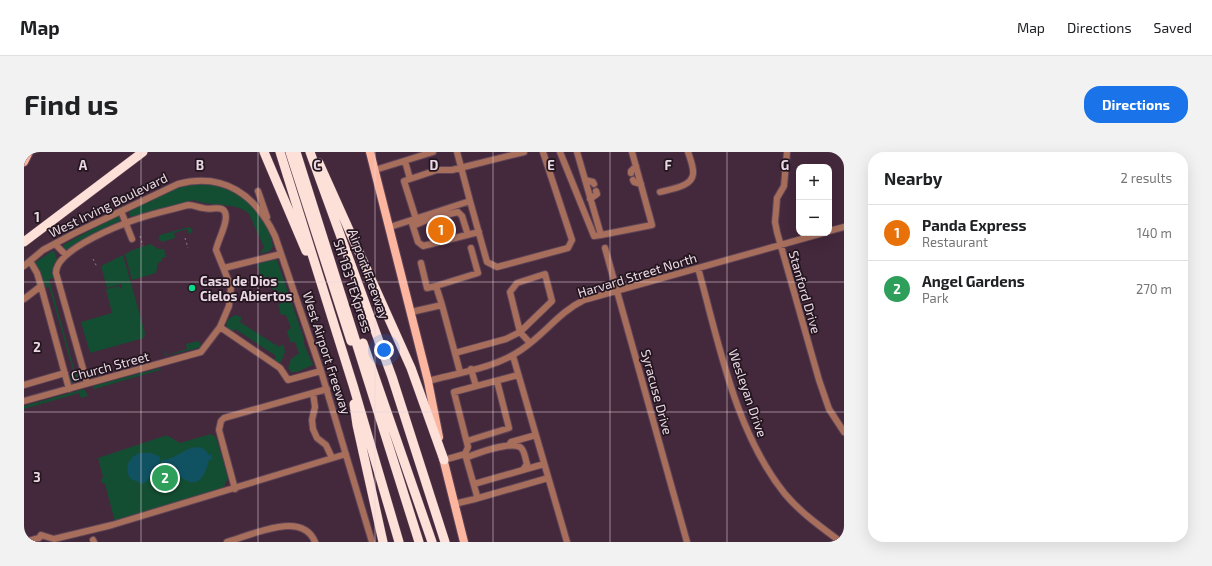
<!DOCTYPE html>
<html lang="en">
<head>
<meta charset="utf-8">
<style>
	body { margin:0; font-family:"Exo 2",sans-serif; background:#f2f2f2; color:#202124 }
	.controls { position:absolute; right:12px; top:12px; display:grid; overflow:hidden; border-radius:8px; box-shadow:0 4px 16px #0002 }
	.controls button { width:36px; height:36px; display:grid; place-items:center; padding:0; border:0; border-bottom:1px solid #e0e0e0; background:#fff; color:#202124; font:20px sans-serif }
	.you { position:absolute; left:360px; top:198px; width:14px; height:14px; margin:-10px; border:3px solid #fff; border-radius:50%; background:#1a73e8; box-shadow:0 0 0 6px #1a73e833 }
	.badge { display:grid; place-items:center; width:26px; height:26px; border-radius:50%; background:#1a73e8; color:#fff; font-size:13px; font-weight:700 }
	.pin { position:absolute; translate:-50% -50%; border:2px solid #fff; box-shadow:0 1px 4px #0006 }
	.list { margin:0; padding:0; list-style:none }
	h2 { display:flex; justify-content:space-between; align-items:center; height:52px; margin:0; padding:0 16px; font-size:17px }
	h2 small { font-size:13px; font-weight:400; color:#757577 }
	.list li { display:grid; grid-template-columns:26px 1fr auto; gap:12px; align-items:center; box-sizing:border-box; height:56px; padding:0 16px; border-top:1px solid #e0e0e0 }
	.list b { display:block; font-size:15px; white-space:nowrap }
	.list p { margin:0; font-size:13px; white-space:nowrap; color:#757577 }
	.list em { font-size:13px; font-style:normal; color:#757577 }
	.map { position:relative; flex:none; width:820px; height:390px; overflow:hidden; border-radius:16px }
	header { display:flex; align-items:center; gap:24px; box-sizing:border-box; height:56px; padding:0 20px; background:#fff; border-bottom:1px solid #e0e0e0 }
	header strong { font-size:19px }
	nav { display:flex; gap:22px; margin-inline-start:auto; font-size:14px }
	.intro { display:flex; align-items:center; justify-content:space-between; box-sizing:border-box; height:96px; padding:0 24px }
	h1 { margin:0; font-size:28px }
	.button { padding:10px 18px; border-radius:16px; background:#1a73e8; color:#fff; font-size:14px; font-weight:700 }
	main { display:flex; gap:24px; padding:0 24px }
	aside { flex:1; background:#fff; border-radius:16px; box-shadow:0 4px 16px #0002 }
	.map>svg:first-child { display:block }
	.green { fill:#144e32 }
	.water { fill:#105262 }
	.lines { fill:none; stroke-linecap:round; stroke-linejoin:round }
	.minor-casing { stroke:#5f4457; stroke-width:8 }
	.major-casing { stroke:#5f4457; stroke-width:10 }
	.highway-casing { stroke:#5f4457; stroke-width:10 }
	.path { stroke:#947d8d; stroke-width:1; stroke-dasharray:2 3; stroke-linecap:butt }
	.minor { stroke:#a76e5c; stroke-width:6 }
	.major { stroke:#fcb6a0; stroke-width:8 }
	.highway { stroke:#fde0d7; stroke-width:9 }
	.grid { fill:none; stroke:#ead8e4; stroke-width:1; stroke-opacity:0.55 }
	.poi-dot { fill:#0dd98a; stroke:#23161f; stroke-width:1.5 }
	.labels { text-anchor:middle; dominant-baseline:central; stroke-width:3.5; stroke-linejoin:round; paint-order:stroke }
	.street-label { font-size:13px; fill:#ead8e4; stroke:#23161f }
	.poi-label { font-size:13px; font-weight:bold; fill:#ead8e4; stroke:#23161f; text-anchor:start }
	.grid-label { font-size:13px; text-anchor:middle; font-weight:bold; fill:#ead8e4; stroke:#23161f; stroke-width:3.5; stroke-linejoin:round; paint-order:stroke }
</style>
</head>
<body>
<header>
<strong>Map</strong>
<nav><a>Map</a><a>Directions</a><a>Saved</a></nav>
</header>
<div class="intro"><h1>Find us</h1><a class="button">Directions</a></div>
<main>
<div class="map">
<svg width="820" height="390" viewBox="0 0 820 390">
	<rect width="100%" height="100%" fill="#44283c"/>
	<path class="green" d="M178,31C214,34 241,59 249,94L246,99L236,102L240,95L225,62C215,50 185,55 170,48L107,65L105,62L106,57C130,45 151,33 178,31Z
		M93,64L97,66L96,69L48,94L44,98L40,97L39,93Z
		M165,75L169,78L167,81L165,82L163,77L150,81L151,86L138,90L134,86L136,83Z
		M127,92L134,97H140L142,105L138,106V109L134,111L132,121L108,128L101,102L111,97Z
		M28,99H30L33,107L29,114L30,126L25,127L51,220L56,219L53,228L47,231L45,224L50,222L25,135L21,136L12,113V110Z
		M99,103L121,181L120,186L66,201L57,170L88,161L82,137L95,134L96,137L98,136L97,132L83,136L77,114Z
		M249,107L253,108L280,187V192L289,213L273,220H267L264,216L267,207L275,201L271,190H266L263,179L267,176L262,163H257L254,153L259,150L254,138L250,139L248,136L253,130L244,124L240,128L235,125L236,122L233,112Z
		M211,163L218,165L216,170L255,195L259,192L261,200L257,210L253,211L249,209L252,204L211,177L208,181C203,177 201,174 203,168Z
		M174,189L177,192L175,196L141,204L140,198L143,203L163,197L162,192Z
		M136,216L138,223L136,218L70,237V242L69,234Z
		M60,237L64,244L57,246L55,241L0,257V254Z
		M187,282L192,285L204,326L198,339L91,370L81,332L78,331L77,328L79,325L74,306L140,284H144L156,291Z"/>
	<path class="water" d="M172,295C178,295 183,298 185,304L187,301L188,309L185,307C177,345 160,329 141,312H137V307L140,308C152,306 160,297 172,295Z
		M116,301H127L136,305L135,313C127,318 126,329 119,332L107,327C99,317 105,304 116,301Z"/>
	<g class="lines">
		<defs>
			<path id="minor" d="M433,0L446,49
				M536,0L570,84L577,83
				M553,0L577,83L628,73L608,0
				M763,0L760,34L753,46L752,59L751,70L753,80L795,228L805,257L820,280
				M381,9L386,27L380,29L392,67
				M351,18L409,0
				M607,21V19L612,14
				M386,27L413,18H428L500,0
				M561,28L569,30L570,32
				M609,28L610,30L617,32
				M234,39L243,65
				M636,40C646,37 668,35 669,22C670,16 666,6 664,0
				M566,47L573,42L572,39
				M97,59L108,87
				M387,68L394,90L399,94L455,80
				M389,74L405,67L434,60L438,64L444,83
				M366,75L446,49L463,110L473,115L544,96L548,88L519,0
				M805,79L820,75
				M31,92L42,103
				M581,96L663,390
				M397,111L403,136L412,134L418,153
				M0,114L19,98L51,81L154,32C200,20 232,43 251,84L297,219L348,390
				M200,116L257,102
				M674,116C695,191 711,280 761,342C777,361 797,375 817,390
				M521,122L528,149L496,180L486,140L493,131Z
				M17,134L45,237
				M412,134L454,121L447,96
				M0,147L17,134L13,121L6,109
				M387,160L418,153L436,220
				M196,175L256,216L264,228L297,219
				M431,201L482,187L496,180L506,191
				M489,204L543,390
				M447,217L452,234
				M404,229C434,221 471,216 497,198C520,183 535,160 560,148L799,81
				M0,233L41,221
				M289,241L291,255L288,268L289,277L293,286L302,293L308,306
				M0,249L177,200L196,175L205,154L207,135L192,98C193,89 209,63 198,57C192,55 185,58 179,56C173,55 170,53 164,53C143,59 121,63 102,71C84,78 31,100 32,121L63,231
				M443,289L485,276L473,229
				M485,293L487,290L512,283
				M441,302L444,295L430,240L494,223
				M443,305C455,301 485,289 496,295C501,298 501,307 503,312L499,318L450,332
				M420,308L441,302L453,344L451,347L430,352
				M499,318L520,312
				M211,337L195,278L197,269L200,266L303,237
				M451,347L524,326
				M69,388L70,390
				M0,390L15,386L17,383L30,387L88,373L322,302
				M203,390C228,383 278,358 291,390"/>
			<path id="major" d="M346,0L404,229L415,285
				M0,10L5,0
				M418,302L440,390"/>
			<path id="highway" d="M240,0L282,99
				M256,0L329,233L375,390
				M266,0L327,189
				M272,0L395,390
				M286,0L368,225L421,390
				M295,11L387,216L420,308
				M0,90L119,0
				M339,191L408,390
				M330,252L333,273L359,390"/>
		</defs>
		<use href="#minor" class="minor-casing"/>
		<use href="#major" class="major-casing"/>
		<use href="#highway" class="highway-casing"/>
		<path class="path" d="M116,84L119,94
			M161,86L164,96
			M69,107L73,115"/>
		<use href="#minor" class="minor"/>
		<use href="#major" class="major"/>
		<use href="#highway" class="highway"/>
	</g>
	<path class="grid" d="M117,0V390M234,0V390M351,0V390M469,0V390M586,0V390M703,0V390M0,130H820M0,260H820"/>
	<circle class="poi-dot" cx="168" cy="136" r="4"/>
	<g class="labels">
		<g class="street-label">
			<text transform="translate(84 53) rotate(-26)">West Irving Boulevard</text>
			<text transform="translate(345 122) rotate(70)">Airport Freeway</text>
			<text transform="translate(613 123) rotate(-17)">Harvard Street North</text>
			<text transform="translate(329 134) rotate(72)">SH 183 TEXpress</text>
			<text transform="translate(781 140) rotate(74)">Stanford Drive</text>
			<text transform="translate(303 201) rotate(72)">West Airport Freeway</text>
			<text transform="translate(86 214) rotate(-15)">Church Street</text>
			<text transform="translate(633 240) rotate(75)">Syracuse Drive</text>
			<text transform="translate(724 241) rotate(71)">Wesleyan Drive</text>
		</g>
		<g class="poi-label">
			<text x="176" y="129">Casa de Dios<tspan x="176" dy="15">Cielos Abiertos</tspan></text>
		</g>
	</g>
	<g class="grid-label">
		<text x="59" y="18">A</text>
		<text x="176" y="18">B</text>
		<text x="293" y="18">C</text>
		<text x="410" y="18">D</text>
		<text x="527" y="18">E</text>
		<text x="644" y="18">F</text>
		<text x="761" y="18">G</text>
		<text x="13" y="70">1</text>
		<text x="13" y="200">2</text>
		<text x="13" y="330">3</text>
	</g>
</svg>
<div class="controls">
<button>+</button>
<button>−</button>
</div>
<div class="you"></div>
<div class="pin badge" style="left:417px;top:78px;background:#e8710a">1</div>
<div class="pin badge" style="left:141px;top:326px;background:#2e9e5b">2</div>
</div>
<aside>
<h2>Nearby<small>2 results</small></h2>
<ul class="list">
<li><span class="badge" style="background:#e8710a">1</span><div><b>Panda Express</b><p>Restaurant</p></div><em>140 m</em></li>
<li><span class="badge" style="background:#2e9e5b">2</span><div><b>Angel Gardens</b><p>Park</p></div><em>270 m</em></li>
</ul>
</aside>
</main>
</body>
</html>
